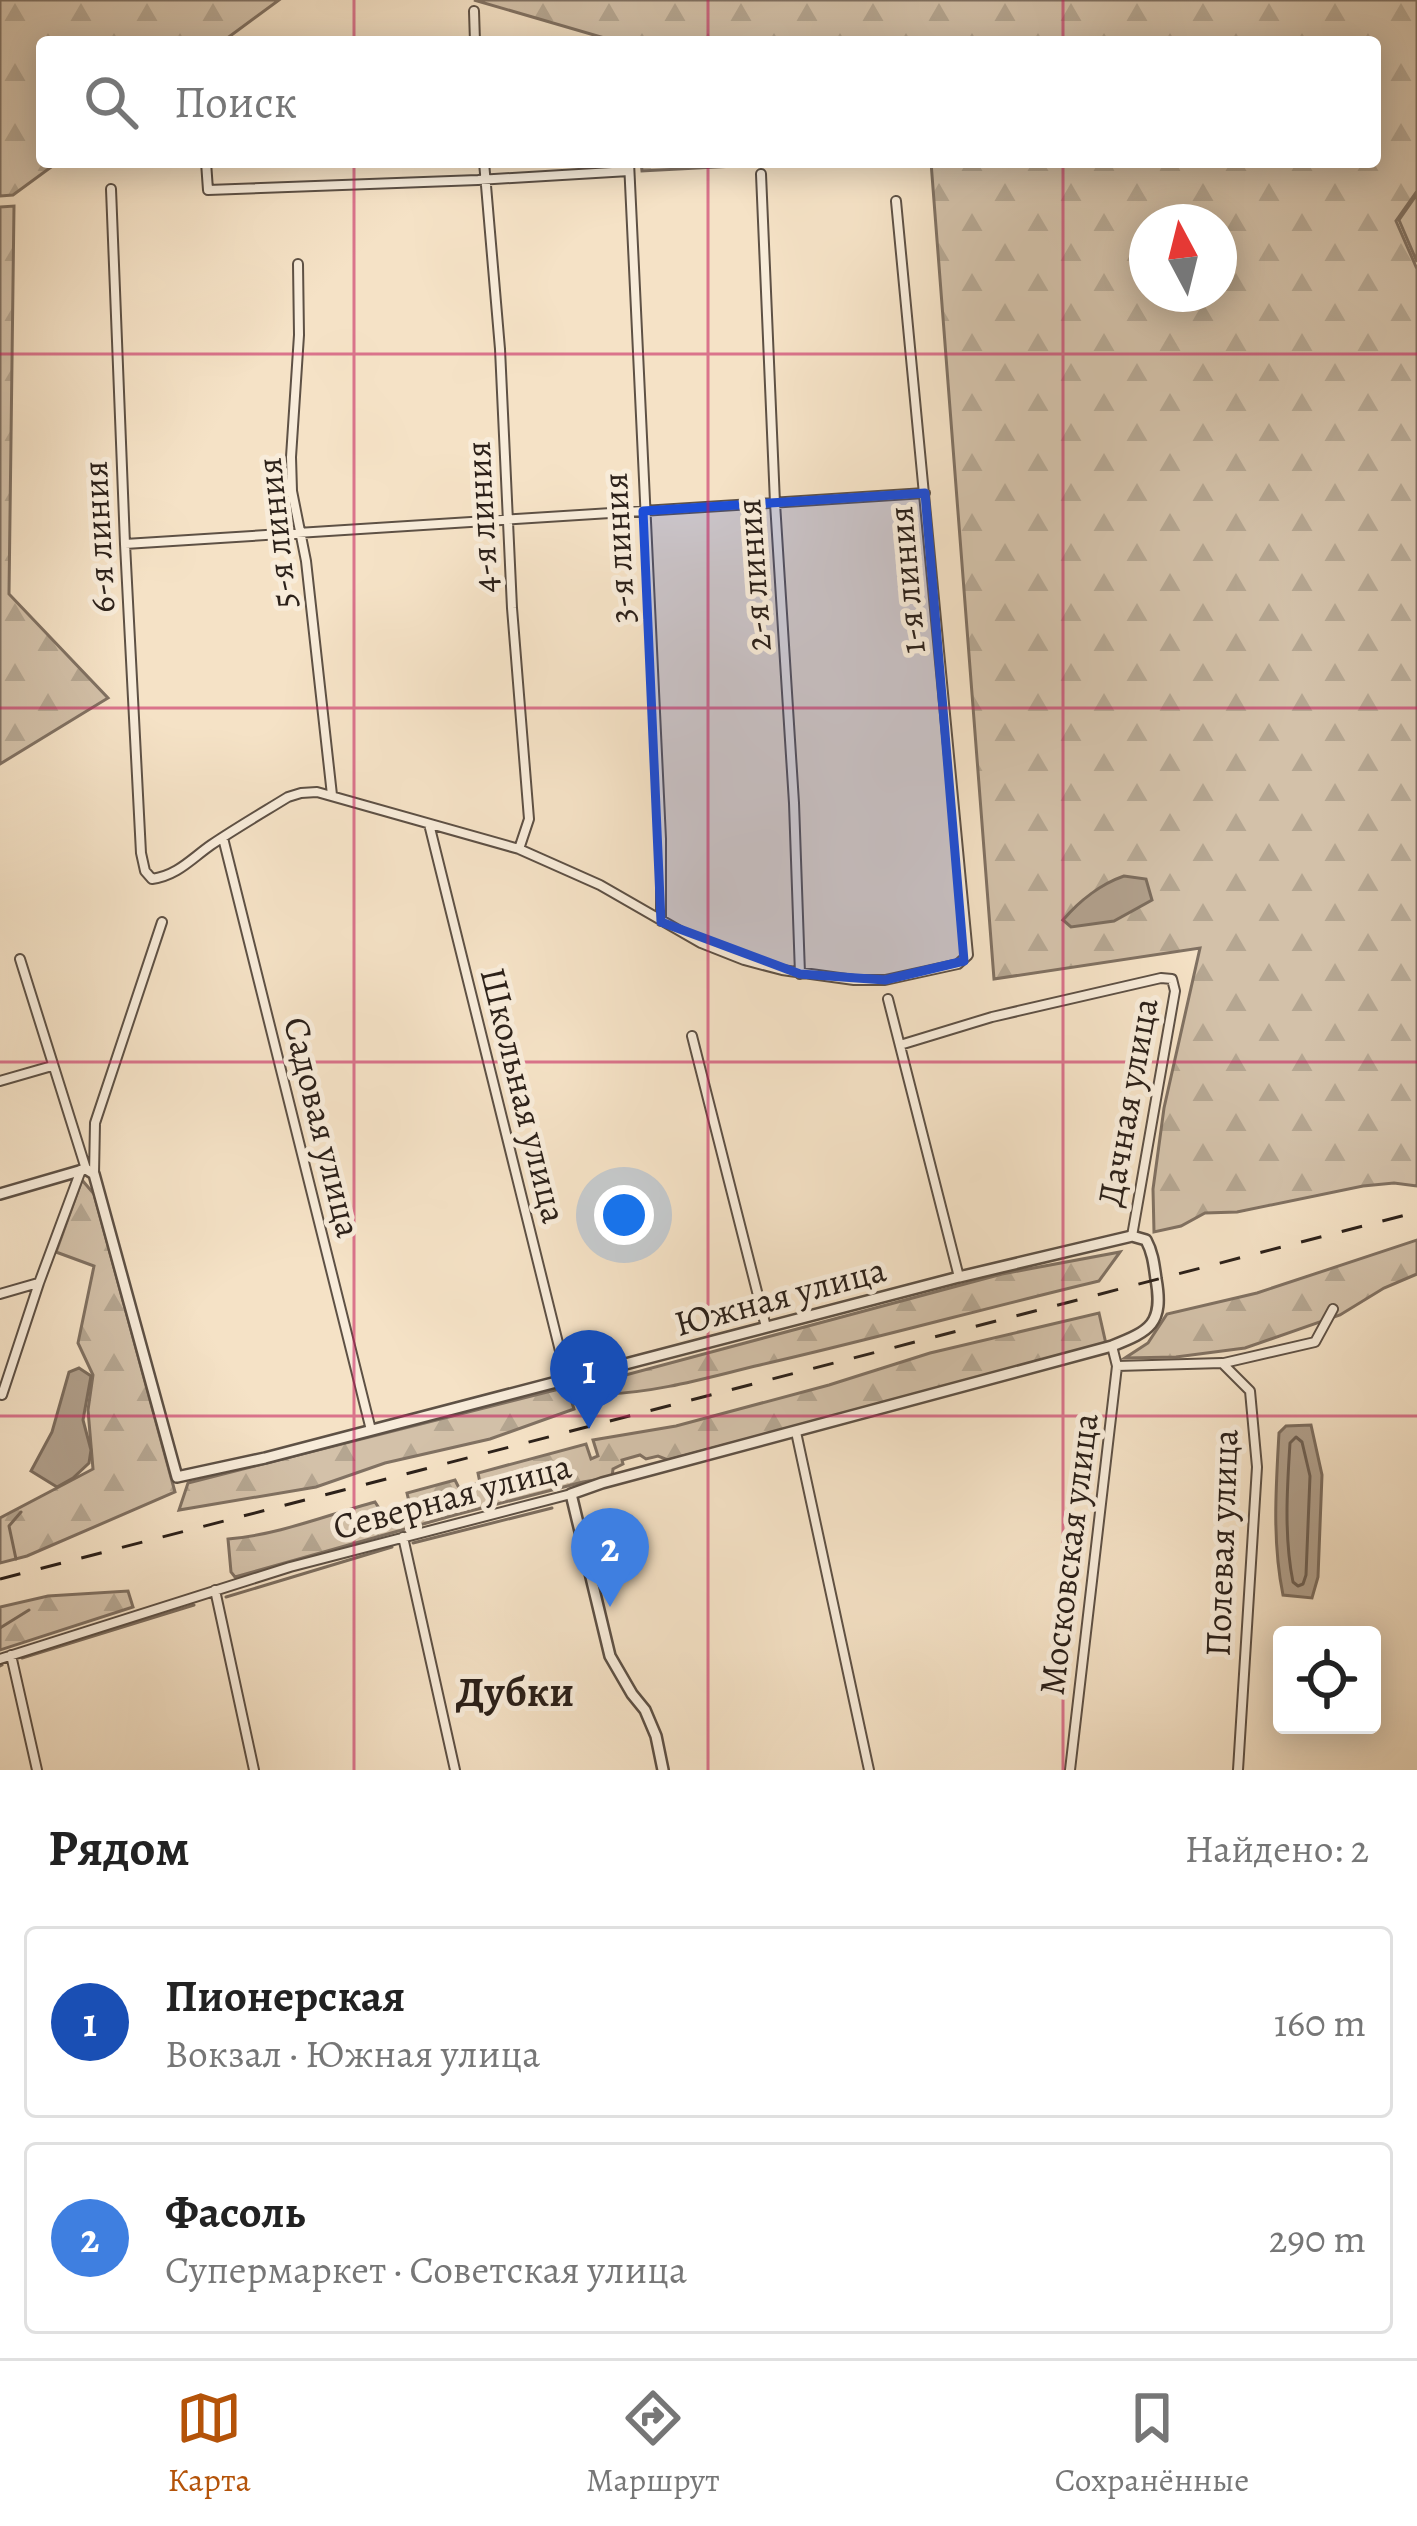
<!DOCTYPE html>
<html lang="ru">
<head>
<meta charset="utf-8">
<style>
	body { margin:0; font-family:Alegreya,serif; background:#f6f6f6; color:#222 }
	.controls { position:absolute; right:36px; bottom:36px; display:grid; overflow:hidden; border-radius:12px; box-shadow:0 6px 30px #0003 }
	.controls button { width:108px; height:108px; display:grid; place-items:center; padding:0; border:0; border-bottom:3px solid #e0e0e0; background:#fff; color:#222; font:60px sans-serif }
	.compass { position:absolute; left:1129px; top:204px; width:108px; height:108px; border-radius:50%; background:#fff; box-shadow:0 6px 30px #0003; rotate:353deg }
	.you { position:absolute; left:624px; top:1215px; width:42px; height:42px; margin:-30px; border:9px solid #fff; border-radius:50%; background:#1a73e8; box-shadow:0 0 0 18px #1a73e833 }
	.badge { display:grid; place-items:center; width:78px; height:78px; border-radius:50%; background:#b45309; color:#fff; font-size:39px; font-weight:700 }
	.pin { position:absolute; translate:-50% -99px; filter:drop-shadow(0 3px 6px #0008) }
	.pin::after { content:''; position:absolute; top:63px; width:42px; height:36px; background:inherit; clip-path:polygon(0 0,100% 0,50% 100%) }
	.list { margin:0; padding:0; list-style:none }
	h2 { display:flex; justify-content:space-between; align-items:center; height:156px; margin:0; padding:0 48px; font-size:51px }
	h2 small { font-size:39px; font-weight:400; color:#767676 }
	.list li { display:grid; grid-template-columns:78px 1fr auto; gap:36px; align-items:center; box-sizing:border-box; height:192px; margin:0 24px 24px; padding:0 24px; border:3px solid #e0e0e0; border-radius:12px }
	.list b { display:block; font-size:45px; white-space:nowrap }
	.list p { margin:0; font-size:39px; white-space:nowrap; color:#767676 }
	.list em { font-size:39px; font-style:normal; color:#767676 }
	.icon { flex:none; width:66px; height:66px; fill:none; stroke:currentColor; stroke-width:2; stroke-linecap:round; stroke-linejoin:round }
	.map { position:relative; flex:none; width:1417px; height:1770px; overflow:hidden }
	.search { position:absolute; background:#fff; box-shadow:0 6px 30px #0003; left:36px; right:36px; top:36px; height:132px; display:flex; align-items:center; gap:30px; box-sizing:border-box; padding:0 42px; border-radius:12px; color:#767676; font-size:45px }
	.sheet { height:588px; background:#fff }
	nav { display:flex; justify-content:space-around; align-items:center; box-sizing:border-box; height:168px; border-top:3px solid #e0e0e0; background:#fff; font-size:33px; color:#767676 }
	nav a { display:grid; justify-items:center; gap:6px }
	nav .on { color:#b45309 }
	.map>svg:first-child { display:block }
	.grass { fill:#d3c1a9; stroke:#807162; stroke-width:3 }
	.forest { fill:url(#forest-firs); stroke:#807162; stroke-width:3; fill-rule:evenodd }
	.water { fill:#b1a08c; stroke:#7c6d5e; stroke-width:3 }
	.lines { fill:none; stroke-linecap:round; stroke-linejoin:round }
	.shore { stroke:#6e6053; stroke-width:3 }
	.stream { stroke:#7c6d5e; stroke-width:3 }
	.minor-casing { stroke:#5e5145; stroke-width:12 }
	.tertiary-casing { stroke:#5e5145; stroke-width:14 }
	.minor { stroke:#f8ecda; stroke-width:8 }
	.tertiary { stroke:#f8ecda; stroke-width:9 }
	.rail { stroke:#2c211a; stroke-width:3; stroke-dasharray:21 21; stroke-linecap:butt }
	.marked { fill:#1d4ed8; fill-opacity:0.2; stroke:#1d4ed8; stroke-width:9; stroke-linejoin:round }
	.grid { fill:none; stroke:#c2185b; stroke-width:3; stroke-opacity:0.55 }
	.labels { text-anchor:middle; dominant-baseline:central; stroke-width:10; stroke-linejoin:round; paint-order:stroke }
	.street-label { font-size:36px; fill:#2c211a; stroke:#f8ecda }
	.quarter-label { font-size:42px; font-weight:bold; fill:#2c211a; stroke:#f8ecda }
</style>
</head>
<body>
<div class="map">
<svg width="1417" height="1770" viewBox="0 0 1417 1770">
	<defs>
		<pattern id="forest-firs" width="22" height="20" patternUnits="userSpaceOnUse" patternTransform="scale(3)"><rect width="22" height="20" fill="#d3c1a9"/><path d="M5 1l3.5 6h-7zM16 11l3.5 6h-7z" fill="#b5a691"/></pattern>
	</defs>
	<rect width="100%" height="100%" fill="#f5e2c6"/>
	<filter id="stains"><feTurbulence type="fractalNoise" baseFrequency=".00167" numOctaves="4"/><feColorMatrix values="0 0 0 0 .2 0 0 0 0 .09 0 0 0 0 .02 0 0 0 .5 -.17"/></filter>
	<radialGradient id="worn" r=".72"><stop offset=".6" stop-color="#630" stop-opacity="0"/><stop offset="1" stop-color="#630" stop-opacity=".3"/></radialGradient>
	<path class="grass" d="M1417,194V262L1399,220Z"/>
	<path class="forest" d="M0,0H279L222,42H42V162H58L13,195L0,196Z
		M474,0H1417V191L1396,221L1417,269V1186L1394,1183L1363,1186L1237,1212L1205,1213L1181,1226L1154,1232L1153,1189L1164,1108L1200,948L994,979L931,162H1375V42H618ZM1147,222H1219V294H1147Z
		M641,162H809L642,171Z
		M14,206L9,594L108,698L0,764V207Z
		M82,1180L94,1194L175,1492L27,1556L0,1563V1518L93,1469L88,1410L93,1375L78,1343L94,1266L56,1252Z
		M1417,1240V1274L1384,1288L1340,1315L1245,1348L1176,1357L1125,1358L1148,1343L1167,1314L1257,1293Z
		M1120,1252L1099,1281C986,1308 874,1339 760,1365C709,1377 660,1392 607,1394L603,1381L1002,1274Z
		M1099,1313L1106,1344L668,1460L658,1456L646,1459L640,1455L622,1460L623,1464L613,1469L612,1477L583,1482L455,1515L235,1577L231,1572L228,1539C278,1535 327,1515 375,1502L388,1522L400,1509L410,1506L407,1493L455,1480L459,1488L480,1483L478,1473L586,1444L591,1459L598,1456L593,1440L676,1426L829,1385L930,1353Z
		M567,1387L574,1409L490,1439L385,1463L316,1487L179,1510L188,1483Z
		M128,1591L133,1607L0,1650V1607L48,1596Z"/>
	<path class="water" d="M1124,876L1146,879L1152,900L1114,921L1071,927L1063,920C1079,901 1101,884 1124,876Z
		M79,1368L91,1376L83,1420L91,1450L89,1463L73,1478L57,1487L31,1471L52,1432L69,1372Z
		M1311,1425L1322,1475L1318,1577L1312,1598L1283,1595C1272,1541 1276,1487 1279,1433L1286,1426Z"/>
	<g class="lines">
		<path class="shore" d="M1296,1437L1302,1442L1310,1476L1306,1575L1303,1584L1298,1586L1293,1582C1284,1537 1287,1489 1290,1443Z"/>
		<path class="stream" d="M413,1543L552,1508
			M16,1559L9,1526L21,1512
			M226,1597L392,1547
			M0,1628L29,1610
			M22,1658L194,1605
			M0,1666L2,1665"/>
		<defs>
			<path id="minor" d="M474,11L475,42
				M206,162L208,190L478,180L629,171
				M484,162L500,349L512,608L529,819L519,849
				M629,162L661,839V921
				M761,174L775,503L794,803L800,974
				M111,189L125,544L141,853L145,871L152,879C178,875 191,859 211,845C236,828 262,813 288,797L301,793L317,792L519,849L600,885L701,943L744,960L782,970L854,980H885L958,964L968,955L896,201
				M298,264L299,335L291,457L292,491L306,561L332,795
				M125,544L925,493
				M429,824L567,1379
				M223,838L371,1430
				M20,959L86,1169
				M888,999L959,1277
				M692,1036L766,1327
				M900,1045L992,1017L1161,978L1172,979L1175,991L1132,1236
				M0,1081L52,1066
				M94,1174L95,1123L162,922
				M0,1294L38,1283
				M1224,1363L1315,1342L1333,1309
				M1117,1366L1222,1363L1250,1391L1257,1467L1238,1770
				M2,1395L39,1283L81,1170
				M796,1432L869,1770
				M403,1537L455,1770
				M215,1590L254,1770
				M11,1655L37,1770
				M0,1659L290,1567L571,1494
				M1070,1770L1117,1366L1112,1346"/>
			<path id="tertiary" d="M0,1194L86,1169L94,1174L177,1477L265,1458L959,1277L1132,1236L1146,1240C1153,1253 1154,1265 1156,1279C1164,1324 1150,1331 1112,1346L602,1483L571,1494L610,1656L632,1694L645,1710L656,1736L663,1770"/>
		</defs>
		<use href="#minor" class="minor-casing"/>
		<use href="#tertiary" class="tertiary-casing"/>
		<use href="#minor" class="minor"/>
		<use href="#tertiary" class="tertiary"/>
		<path class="rail" d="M0,1579L1417,1212"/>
	</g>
	<path class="marked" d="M925,493L964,961L885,980L800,974L661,922L643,511Z"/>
	<path class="grid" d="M354,0V42M708,0V42M1063,0V42M354,162V1770M708,162V1770M1063,162V1770M0,354H1417M0,708H1417M0,1062H1417M0,1416H1417"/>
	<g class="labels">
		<g class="street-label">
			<text transform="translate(481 517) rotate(-93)">4-я линия</text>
			<text transform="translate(276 533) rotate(-96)">5-я линия</text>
			<text transform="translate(98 537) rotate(-93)">6-я линия</text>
			<text transform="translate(618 548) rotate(-93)">3-я линия</text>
			<text transform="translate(753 575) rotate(-94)">2-я линия</text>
			<text transform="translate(906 580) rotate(-95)">1-я линия</text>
			<text transform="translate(524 1095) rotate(76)">Школьная улица</text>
			<text transform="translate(1127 1102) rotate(-80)">Дачная улица</text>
			<text transform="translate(323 1127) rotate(76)">Садовая улица</text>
			<text transform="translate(780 1296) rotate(-15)">Южная улица</text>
			<text transform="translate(452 1496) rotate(-15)">Северная улица</text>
			<text transform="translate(1221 1543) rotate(-88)">Полевая улица</text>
			<text transform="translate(1068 1554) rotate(-83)">Московская улица</text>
		</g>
		<g class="quarter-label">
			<text x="515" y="1691">Дубки</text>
		</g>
	</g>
	<rect width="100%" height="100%" filter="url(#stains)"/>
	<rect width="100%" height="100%" fill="url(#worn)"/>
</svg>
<div class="controls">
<button><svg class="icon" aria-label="locate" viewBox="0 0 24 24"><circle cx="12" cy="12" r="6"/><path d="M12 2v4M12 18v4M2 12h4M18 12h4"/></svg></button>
</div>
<svg class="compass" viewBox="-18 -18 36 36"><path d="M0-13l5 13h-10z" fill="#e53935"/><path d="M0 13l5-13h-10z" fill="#767676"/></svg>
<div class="you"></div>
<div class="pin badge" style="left:589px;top:1429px;background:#1a4fb4">1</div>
<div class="pin badge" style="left:610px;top:1607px;background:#3f7fe0">2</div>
<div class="search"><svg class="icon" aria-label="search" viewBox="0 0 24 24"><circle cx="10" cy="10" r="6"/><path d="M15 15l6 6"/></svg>Поиск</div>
</div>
<section class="sheet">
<h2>Рядом<small>Найдено: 2</small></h2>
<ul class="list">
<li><span class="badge" style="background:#1a4fb4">1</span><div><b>Пионерская</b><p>Вокзал · Южная улица</p></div><em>160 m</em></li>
<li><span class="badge" style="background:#3f7fe0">2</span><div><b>Фасоль</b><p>Супермаркет · Советская улица</p></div><em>290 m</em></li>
</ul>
</section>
<nav>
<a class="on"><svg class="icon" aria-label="map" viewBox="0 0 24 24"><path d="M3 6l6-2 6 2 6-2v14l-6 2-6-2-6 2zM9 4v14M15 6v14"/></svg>Карта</a>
<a><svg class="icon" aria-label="directions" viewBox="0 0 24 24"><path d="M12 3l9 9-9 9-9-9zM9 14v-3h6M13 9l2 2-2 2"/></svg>Маршрут</a>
<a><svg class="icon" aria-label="saved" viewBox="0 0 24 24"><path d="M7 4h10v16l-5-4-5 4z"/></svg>Сохранённые</a>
</nav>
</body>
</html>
